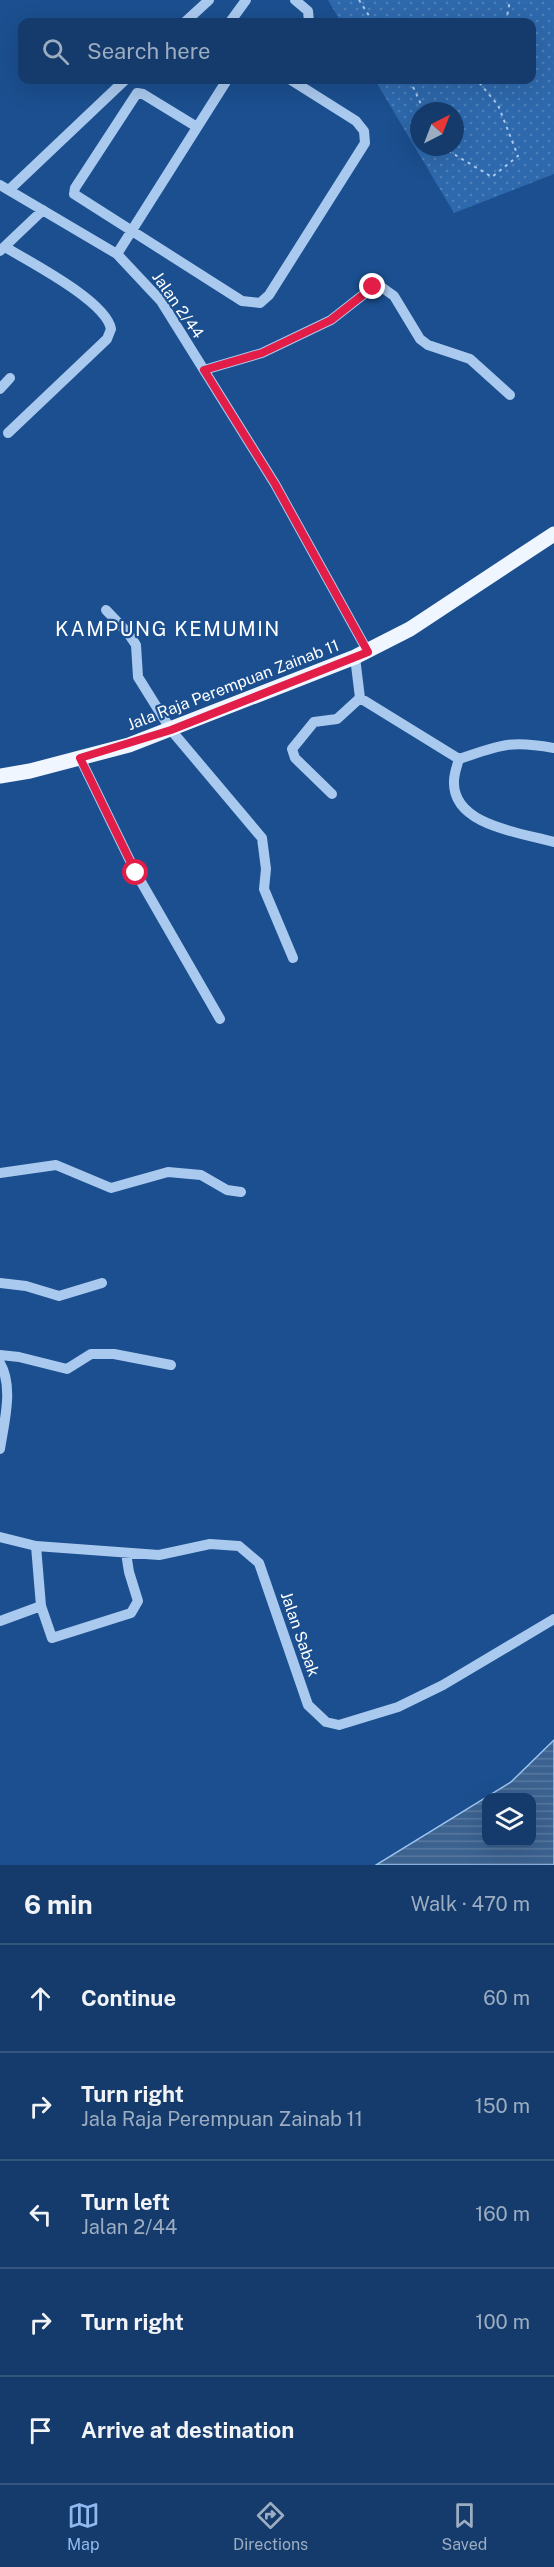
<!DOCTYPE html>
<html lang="en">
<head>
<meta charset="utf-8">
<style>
	body { margin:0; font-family:"Public Sans",sans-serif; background:#1d4271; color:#f1f3f6 }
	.controls { position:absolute; right:18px; bottom:18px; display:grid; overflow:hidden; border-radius:12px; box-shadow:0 6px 24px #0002 }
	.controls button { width:54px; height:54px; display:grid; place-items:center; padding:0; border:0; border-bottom:2px solid #33557e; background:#143b6b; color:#f1f3f6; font:30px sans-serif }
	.compass { position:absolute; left:410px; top:102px; width:54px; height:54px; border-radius:50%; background:#143b6b; box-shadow:0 6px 24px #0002; rotate:42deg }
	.stop { position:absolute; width:18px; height:18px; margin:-14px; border:4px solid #e11d48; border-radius:50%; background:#fff }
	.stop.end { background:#e11d48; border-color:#fff; box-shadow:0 2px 6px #0008 }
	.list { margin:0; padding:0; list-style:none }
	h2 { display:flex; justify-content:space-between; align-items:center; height:78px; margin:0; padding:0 24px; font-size:26px }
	h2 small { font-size:20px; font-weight:400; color:#9dadc1 }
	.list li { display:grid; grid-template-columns:39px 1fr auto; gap:18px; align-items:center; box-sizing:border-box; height:108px; padding:0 24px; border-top:2px solid #33557e }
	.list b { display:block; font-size:22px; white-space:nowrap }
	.list p { margin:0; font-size:20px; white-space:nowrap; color:#9dadc1 }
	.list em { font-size:20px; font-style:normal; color:#9dadc1 }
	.icon { flex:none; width:33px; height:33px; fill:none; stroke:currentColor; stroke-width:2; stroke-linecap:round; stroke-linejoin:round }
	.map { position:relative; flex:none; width:554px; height:1865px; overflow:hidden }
	.search { position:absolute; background:#143b6b; box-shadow:0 6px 24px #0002; left:18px; right:18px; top:18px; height:66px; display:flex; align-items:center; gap:15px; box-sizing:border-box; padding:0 21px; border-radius:12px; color:#9dadc1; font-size:22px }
	.sheet { height:618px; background:#143b6b }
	nav { display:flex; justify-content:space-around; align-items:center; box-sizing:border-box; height:84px; border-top:2px solid #33557e; background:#143b6b; font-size:16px; color:#9dadc1 }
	nav a { display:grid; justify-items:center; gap:3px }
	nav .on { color:#90b9f0 }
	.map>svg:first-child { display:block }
	.grass { fill:url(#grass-dots); fill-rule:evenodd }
	.water { fill:url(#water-rules); stroke:#9cc4f0; stroke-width:1.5; fill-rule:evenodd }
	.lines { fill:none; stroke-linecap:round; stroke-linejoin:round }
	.path { stroke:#a9c9ee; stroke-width:2; stroke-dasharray:3 4.5; stroke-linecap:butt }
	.minor { stroke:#a9c9ee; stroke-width:10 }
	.major { stroke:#f0f6ff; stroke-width:15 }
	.route { stroke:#e11d48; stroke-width:8 }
	.labels { text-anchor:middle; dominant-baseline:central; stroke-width:4.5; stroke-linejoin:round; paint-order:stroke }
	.street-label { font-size:16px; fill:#fff; stroke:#1b4f8f }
	.quarter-label { font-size:20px; letter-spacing:1.5px; fill:#fff; stroke:#1b4f8f }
</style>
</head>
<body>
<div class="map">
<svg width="554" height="1865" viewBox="0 0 554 1865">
	<defs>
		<pattern id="grass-dots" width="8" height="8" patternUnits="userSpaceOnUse" patternTransform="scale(1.5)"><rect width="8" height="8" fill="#2e69ad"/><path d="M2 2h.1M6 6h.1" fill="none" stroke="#4d80b9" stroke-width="1.8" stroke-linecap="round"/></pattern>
		<pattern id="water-rules" width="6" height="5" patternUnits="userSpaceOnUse" patternTransform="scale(1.5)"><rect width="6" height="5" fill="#3c6290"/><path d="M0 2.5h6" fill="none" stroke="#597aa1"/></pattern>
	</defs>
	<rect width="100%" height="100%" fill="#1b4f8f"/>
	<path class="grass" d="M328,0H554V174L454,213L375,80H532V22H341ZM419,111H455V147H419Z"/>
	<path class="water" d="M554,1740V1865H376L511,1782ZM486,1798H532V1842H486Z"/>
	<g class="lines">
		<path class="path" d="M359,0L373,22
			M506,22L510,0
			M410,80L424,111
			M442,147L492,177L518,156L498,105L477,80"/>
		<path class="minor" d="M295,0L308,11L309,22
			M185,22L209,0
			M230,22L246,0
			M197,127L143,94L137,93L75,188L74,194L242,301L260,303L269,295L365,143L364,131L356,121L291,80
			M0,185L117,254L161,301L275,484L368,652
			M9,190L125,80
			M5,247C30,262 106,301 111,329L107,339L8,433
			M0,251L43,210
			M117,254L227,80
			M204,370L262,353L331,320L373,287L380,286L394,296L420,339L428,345L470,359L510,395
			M0,389L10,378
			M106,610L128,633L136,645L138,677L171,730L262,838L266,869L264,889L293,958
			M355,657L360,698L459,759C501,745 509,740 554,748
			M80,758L136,873L220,1019
			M459,759C457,766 454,774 454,781C452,826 523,833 554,842
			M332,794L295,758L292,749L314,722L337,719L360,698
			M0,1173L56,1165L111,1188L168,1172L201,1175L227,1190L241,1192
			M0,1283L26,1286L59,1296L102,1283
			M0,1355L19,1357L67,1369L91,1354H114L171,1365
			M0,1363C14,1387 4,1423 0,1449
			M0,1537L36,1546L159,1555L210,1544L239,1546L259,1563L308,1705L326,1722L339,1725L398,1707L443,1685L554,1619
			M41,1606L52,1638L131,1613L138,1601L129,1572L126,1553
			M0,1621L41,1606L36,1546"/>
		<path class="major" d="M0,776L30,771L129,745L355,657L410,629L554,534"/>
	</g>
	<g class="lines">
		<path class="route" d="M136,873L80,758L171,730L368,652L275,484L204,370L262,353L331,320L373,287"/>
	</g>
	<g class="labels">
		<g class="street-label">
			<text transform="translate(178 305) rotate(55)">Jalan 2/44</text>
			<text transform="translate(233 685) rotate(-21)">Jala Raja Perempuan Zainab 11</text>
			<text transform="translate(300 1634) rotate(71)">Jalan Sabak</text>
		</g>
		<g class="quarter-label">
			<text x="168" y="629">KAMPUNG KEMUMIN</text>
		</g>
	</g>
</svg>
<div class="controls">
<button><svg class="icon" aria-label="layers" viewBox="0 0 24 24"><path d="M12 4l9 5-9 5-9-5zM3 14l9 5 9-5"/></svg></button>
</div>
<svg class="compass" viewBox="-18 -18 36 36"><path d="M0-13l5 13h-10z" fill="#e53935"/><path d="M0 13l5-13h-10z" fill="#9dadc1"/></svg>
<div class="stop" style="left:136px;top:873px"></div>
<div class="stop end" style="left:373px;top:287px"></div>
<div class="search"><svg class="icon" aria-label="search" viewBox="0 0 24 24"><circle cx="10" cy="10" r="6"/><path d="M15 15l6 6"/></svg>Search here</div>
</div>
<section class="sheet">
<h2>6 min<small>Walk · 470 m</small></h2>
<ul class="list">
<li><svg class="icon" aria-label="ahead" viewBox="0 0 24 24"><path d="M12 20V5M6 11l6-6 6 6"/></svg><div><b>Continue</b></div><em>60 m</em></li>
<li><svg class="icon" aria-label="right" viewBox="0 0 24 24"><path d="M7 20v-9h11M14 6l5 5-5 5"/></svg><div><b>Turn right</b><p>Jala Raja Perempuan Zainab 11</p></div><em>150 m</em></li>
<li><svg class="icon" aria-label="left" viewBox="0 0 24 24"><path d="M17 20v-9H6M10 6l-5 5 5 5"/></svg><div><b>Turn left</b><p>Jalan 2/44</p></div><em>160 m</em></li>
<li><svg class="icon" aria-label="right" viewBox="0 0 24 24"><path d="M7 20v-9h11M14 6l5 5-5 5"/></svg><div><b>Turn right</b></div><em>100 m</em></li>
<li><svg class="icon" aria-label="arrive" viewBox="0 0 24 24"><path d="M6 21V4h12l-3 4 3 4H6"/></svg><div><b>Arrive at destination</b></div></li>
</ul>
</section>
<nav>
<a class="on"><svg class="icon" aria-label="map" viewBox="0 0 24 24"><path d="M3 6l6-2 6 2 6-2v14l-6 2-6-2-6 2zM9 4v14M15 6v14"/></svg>Map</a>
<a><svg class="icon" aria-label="directions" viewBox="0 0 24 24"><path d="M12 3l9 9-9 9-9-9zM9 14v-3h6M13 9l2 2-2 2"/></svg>Directions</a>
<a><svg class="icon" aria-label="saved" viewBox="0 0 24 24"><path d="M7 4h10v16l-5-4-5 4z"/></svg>Saved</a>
</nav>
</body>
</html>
